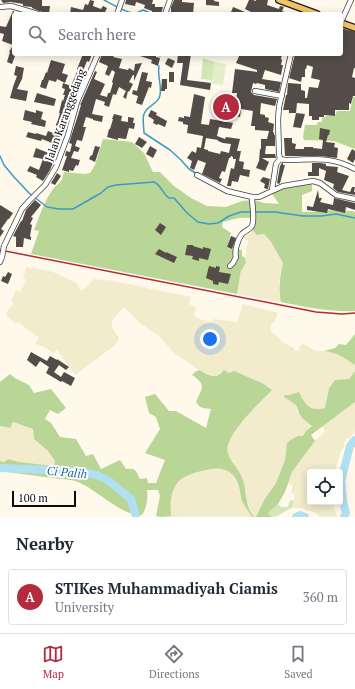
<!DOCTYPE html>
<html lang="en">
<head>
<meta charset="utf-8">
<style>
	body { margin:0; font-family:"PT Serif",serif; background:#f6f6f7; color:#1f2937 }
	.controls { position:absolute; right:12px; bottom:12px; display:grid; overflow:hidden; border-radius:4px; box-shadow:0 2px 10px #0003 }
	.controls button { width:36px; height:36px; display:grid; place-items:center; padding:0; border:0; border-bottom:1px solid #e0e1e3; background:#fff; color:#1f2937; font:20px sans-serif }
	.scale { position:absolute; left:12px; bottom:10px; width:64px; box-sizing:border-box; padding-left:4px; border:2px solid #0b0b0b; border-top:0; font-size:11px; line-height:14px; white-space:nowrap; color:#0b0b0b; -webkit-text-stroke:3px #fff; paint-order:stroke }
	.you { position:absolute; left:210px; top:339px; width:14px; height:14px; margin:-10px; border:3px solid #fff; border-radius:50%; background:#1a73e8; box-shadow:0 0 0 6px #1a73e833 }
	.badge { display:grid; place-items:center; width:26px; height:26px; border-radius:50%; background:#b52a3d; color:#fff; font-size:13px; font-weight:700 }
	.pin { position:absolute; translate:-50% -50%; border:2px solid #fff; box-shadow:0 1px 4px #0006 }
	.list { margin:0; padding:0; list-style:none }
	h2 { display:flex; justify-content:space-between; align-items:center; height:52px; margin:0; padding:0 16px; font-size:17px }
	h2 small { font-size:13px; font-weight:400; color:#747a83 }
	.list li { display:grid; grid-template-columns:26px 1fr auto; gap:12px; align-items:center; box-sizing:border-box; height:56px; margin:0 8px 8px; padding:0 8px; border:1px solid #e0e1e3; border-radius:4px }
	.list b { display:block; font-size:15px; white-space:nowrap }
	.list p { margin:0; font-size:13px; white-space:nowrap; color:#747a83 }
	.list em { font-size:13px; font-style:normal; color:#747a83 }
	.icon { flex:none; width:22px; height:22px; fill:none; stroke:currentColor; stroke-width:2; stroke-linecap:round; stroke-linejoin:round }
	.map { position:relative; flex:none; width:355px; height:517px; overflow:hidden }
	.search { position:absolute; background:#fff; box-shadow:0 2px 10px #0003; left:12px; right:12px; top:12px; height:44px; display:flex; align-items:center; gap:10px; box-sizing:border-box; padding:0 14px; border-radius:4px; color:#747a83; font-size:15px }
	.sheet { height:116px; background:#fff }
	nav { display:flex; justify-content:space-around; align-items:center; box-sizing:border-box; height:56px; border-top:1px solid #e0e1e3; background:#fff; font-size:11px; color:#747a83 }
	nav a { display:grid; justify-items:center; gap:2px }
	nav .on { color:#b52a3d }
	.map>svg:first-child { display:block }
	.farmland { fill:#f2eccd }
	.green { fill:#d3e6b7 }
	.forest { fill:#b9d697 }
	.pitch { fill:#e4eec8 }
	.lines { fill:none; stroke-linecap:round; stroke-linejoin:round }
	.stream { stroke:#3c9bc7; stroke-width:1.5 }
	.river { stroke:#b2e0f3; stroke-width:8 }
	.building { fill:#544c48; fill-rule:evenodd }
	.minor-casing { stroke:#3e3e3e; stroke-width:6 }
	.major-casing { stroke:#1c1c1c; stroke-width:8 }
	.minor { stroke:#fff; stroke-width:4.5 }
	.major { stroke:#f2c467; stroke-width:5.5 }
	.rail { stroke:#b52a3d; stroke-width:1.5 }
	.minor-bridge-casing { stroke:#3e3e3e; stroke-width:6; stroke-linecap:butt }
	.minor-bridge { stroke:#fff; stroke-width:4.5 }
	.labels { text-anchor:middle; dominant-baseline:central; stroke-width:4; stroke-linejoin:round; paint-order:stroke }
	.street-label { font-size:11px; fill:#0b0b0b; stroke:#fff }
	.water-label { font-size:12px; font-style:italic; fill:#1b6b97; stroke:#fff }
</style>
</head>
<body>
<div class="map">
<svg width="355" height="517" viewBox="0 0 355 517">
	<rect width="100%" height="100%" fill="#fef9eb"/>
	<path class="farmland" d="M250,230H252L257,235L264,234L271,242L283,263L279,281V293L281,302L237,294L241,269L246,262L245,258L247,251L245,250L249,241L242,238L241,237Z
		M26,267L51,271L73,281L78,285L81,291L84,289L94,279L113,281L191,297L189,304L197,308L193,315L202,320L212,322L214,319L237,322L243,304L278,313L275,321L271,325V332L280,338L282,342L294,348L295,351H298L302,343L316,351H328L334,353L344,357L355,365V371L349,379L335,380L329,388L326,407L319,410L309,407L293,394L284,395V397L292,401L296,405L297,410L303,419L312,425L306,431L303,437L298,436L292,439L286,449L285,460L276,483L264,500L256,517H255L252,514L247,501L243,479L227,452L228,446L231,438L238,428L250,413L229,373L215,376H211L199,370L174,353L159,336L141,324L124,307L112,321V327L119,338L118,341L114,346L75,375L57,350L53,353L44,347L35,344L39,338L18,322L15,324L7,316L6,313L14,303L11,301L16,290L20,292L26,280L23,278Z
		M355,402V431L350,439L348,437L344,442L345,445L341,451L336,466L335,472H310V502H332L337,517H320L316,513L310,511L299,508H292L295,495L291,493L293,485L288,484L292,472L300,461L315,441L325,432L322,426Z
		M12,422L33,429L34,439L48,451L55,461L54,466L19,462L8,459L4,462L0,461V426L10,428Z
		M222,469L227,471L233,475L236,479L243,503L252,517H162L170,516V498L177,483L182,477L188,474L207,470Z"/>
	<path class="green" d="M203,58L215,62L212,80L201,79Z
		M290,500L294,501L292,508C285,510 279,517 271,517L268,513L278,504L281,507H288Z"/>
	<path class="forest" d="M353,97H355V149L334,141L304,140L303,137L305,125H317L318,122H322V118L327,116H335L337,111H350Z
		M103,139L132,142L144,153L153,172H160L174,186L191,198L207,206L226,207L242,201L254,200L264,203L279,204L271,192L286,186L312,182V191L302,195V212H313L330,210L352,211L355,212V311C330,312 305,307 281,302C278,288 280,277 283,263L271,242L264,234L257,235L252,230L254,219C242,216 235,219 223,222L222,227L231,233L227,248L242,250V256L245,258L246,262L243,268L241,270L237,294L31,254L39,231L34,230C39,218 43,204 51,192C57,183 62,184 64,172L84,174L90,173L95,165Z
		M355,330V365C345,358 336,352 324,351L335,348L339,344L346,345L355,334Z
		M199,370C209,375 216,381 224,370L229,373L234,371L262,383L272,390C262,400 222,438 228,453C231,463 240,470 243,480C247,492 245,509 255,517H252C249,512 245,507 242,501C240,493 239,481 233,475C230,472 226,470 222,469C213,467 184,474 179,481C170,492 170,503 171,516L161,517L156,516L160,496L158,490H147C148,499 147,507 142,515C124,517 100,493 84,485C72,478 65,480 52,478C34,476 17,473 0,471V461L4,462L8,459L19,462L54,466L55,461L48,451L34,439L33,429L13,422L10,428L0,426V382L10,374L15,378L29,385L34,393L51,389L66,408L58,414L50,410L45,419L51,423L60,437L76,439L86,456L93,454L101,469L120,460L126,469C136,468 136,471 140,479L147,478L148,483H156L165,460L145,453L160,429L156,417L149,413L145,397L155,394L169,411H176L206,428L211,409C204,408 200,409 196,402C201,388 208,386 192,375L195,372Z
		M355,371V402L311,435L315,441L300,461L292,472L285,492L278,504L268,513L271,517H256L264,500L276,483L281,470L285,460L287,443L292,439L298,436H303L306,431L312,426L303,419L300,415L296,405L292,402L284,397V395H289L299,392C305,405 310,412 325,408L329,388L335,380L349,379Z"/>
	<path class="pitch" d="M215,62L226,64L223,85L211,83Z"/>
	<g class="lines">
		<path class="stream" d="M104,0C112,4 126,13 134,13C137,14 140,11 143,10L148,12L150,14
			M160,56V54
			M159,66C157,76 162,85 160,95C159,104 147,105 144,114C142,118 144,128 144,133L170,150L181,160L189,169L197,174
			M0,156L4,165L14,177L29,193L47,207L59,209H73L101,193L108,187L116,185L154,182C161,185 163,194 169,198H174L187,213L198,222L209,224L218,223L229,216L241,212H251
			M255,212H275L303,216H321L336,214L355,218"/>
		<path class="river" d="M0,468L76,471L97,475L109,481L131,499L136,517
			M296,517L300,515L305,517
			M344,517L346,513L343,501L341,481L350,446L355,440"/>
	</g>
	<path class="building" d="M1,0H42V6H50L49,14H42V12L39,11L32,8V7L23,6V4L11,2L3,3Z
		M90,0L94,1L93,6L101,9L103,6L107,8L104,14L96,12L95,14H70L71,7L83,10L85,4L88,5Z
		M126,0H153L152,4H155V7H163L161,14H155V12H152V11L144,8L145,5L136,2L135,6L125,4Z
		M174,0H182V2L194,3L193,14H171V7Z
		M206,0H214V1L219,2V6L206,5Z
		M249,0H253L256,1V0H268L267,5L279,9L280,6L284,7L282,11L290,14H274L270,12L269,14H255L245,9Z
		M233,7L250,14H234L231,13V12Z
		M13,11H14V54H15L14,55L15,56L12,64L7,62L10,52H9L13,45L2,41L4,34L0,33V26L6,27Z
		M341,28L355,32V68H354L352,77L355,78V96H353L351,104L349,103V110H335V116L324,115V117H319V120H312V116H309V104L297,103L296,113H289V110H283L286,95H287L288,83L301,84V90L305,91V98H307L309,87L318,88L320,80L311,78L313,67L307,65L306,69H305V77H302L301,82L289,78L295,54L302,55V54H304L307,55V54H341V41L343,35L341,34Z
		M83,54H92L89,62L87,61L79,81L78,85L80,86L79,89L77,88L75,92L74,91L70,109H68L66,116H67L63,132L57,145L42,139L41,141L26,137L28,132L36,134V133L46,136L48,131L53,133L57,122V123L60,113H59L62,100L63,101L65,95H63L65,89L62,88L63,83L71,86L78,69H77Z
		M102,54H109L114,56L113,57L122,59L119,68L128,70L129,68L134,71L135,64L142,63L134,81V75H133L129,82L133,84L129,92L128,91L126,99L123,97L126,91L119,87L116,95L113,94L109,107L104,105L105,102L96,99L92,114L103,116L102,122L93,120V119L86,117L83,127H86L82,141L77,140L75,146L80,148L78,152L74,151L71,158L80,160L78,166L76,165L73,171L69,170V172L62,170L67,156H65L66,151L70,152L72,144L69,143L78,115L81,105L80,104L81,103L95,71L97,72L94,79L105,84L100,95L107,97L108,93H110L113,83L112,82L115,72L112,70L109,76L105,74L108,66L99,62Z
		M137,54H156V57L160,58L158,66L151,63L152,60L137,55Z
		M178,54H191L187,80L211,83L210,90L180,85L183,63H177Z
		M240,54H251L254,55L255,54H282L281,59L282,60L281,65H283L281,75L265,70L262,79L281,82L279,92L265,89V85L257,83L256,84L253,83L251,92L254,95L277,99L275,106L261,103L260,114L265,115V117L269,118L268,122L274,124L273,132L274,133V135H275V146H266L265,154H275L276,158H262L269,162L265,171L256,168L259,161L260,149H261V139H267L269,131L255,130V126H251L253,111L241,109L240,117L234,116L237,93H232L235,69L257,72V70L236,63Z
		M168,58L175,61L172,68L165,64Z
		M51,60L65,64L62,73L68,75L65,83L57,79L56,82L49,80L46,89L40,87L42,80H43L46,72L47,73Z
		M16,66L24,68L22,79L17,89L28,91L26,101L10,98L13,87L17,76L14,75Z
		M142,72L148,73L146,81L152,82L151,88L149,87L142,105L136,103L138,96L132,94L133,90L137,91Z
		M169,72H174V82H169Z
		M162,79H167V89H165V91H161Z
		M37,93L56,99L54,106L34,102Z
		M194,94L205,97L201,124L209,125L210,119L233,123L231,129L219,127L217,136L225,139L226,137L240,139L237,151H241L239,161L244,162L243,169L250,170L249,177L240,175L238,182L232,181L231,186H227L231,168L234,169L236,159H233V157L231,156L230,158H229L225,172L222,171L219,178L222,179L220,183L202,174L206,163L198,160L194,170L190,168L192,161L187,158L192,151L196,153L197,147L201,148L203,136L187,133L188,125L183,124V122L178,121L179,117L184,118V116L190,117ZM206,138L218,140V141L223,143L231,144L229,153L221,151L220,154L208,151V150L204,149Z
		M25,110L36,113V110L43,112L41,119L46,121L45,127L31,124L32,122L23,120Z
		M151,110L157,113L156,115L167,121L165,127L158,124L157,125L153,123L154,120L148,116Z
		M296,113L305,114L301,128L293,127Z
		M114,114L122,116L121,121L128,122V117L134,118L133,123H135L134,129L129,128L126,139L118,138V140L107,137L109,129H110L113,119H112Z
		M320,128L330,130L329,135H328L326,142L335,143L334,147L338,148L337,158L320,156H288V154V156H285L284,138H292V143L296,144L295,149H304V147H313V148L322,149L323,140L319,139Z
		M139,137L147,142L142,148L135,144Z
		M95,146L100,147L95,162L89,159L91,155L92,156Z
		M150,146L157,150L153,158L146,154Z
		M36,148L56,156L50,170L43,181L36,177L37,175L27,171L30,166L39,170L43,159L33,157Z
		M352,149L355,151V159L353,163L347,159Z
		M282,163H283V165H285L280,183L279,184L277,183L280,166Z
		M312,163H320L326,164V166L338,167L337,172L349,176L342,190L350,192L352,187H355L354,192H355V195L338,192L333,188L334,184L324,180L326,171L319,168V176H308V172H312Z
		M57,173L61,176L55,185L51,183Z
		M263,177L270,179L268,189H267L264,188L265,184L260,181Z
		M318,190L319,198H322L320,202L333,205L334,198L355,203V210L346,207L345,213L328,209L327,213L307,210V206L313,207Z
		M35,200L41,205L31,217L33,218L30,224L32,225L30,236L31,237V240L24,238L23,247H16V237L13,236L21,221H22L26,210Z
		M0,205L13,213L9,219H8L1,229L4,231L0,237Z
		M160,223L166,227L161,235L155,230Z
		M231,236L236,238L232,249L227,247Z
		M187,245H193V246L203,249V247L211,249L208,260L199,258V261L192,259L193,256L185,255Z
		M159,249L166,253V252L177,257L174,263L155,254Z
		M209,266L216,268V266L220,267L219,272L231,274L228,284L219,282L218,285L213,284V281L206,278Z
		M8,272L12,274L8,284L1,281L3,276L5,277Z
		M31,352L47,361L50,356L57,360V359L69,367L66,370L59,365L54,372L61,377L64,372L75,378L71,386L62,381L61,382L46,373L49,367L40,361L36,367L27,360Z"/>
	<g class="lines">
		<defs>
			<path id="minor" d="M0,7L11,6L38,14
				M117,14L122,0
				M165,14L170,0
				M341,22L351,0
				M291,54L279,107L278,120L279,154L280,159L285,160C313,160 328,155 355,169
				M255,91L282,96
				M197,175L227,191L252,197H259L283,186L313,181L320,183L336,195L355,199
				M272,190L276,164L280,159
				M4,246L22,209L29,201L45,185L56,167L68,135L77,102L98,54
				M0,262L2,257
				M230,266L233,263L236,257C234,251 238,239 242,234C245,230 250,230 252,226C255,219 252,205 252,197"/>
			<path id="major" d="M279,0L317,14
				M341,23L355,28"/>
		</defs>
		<use href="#minor" class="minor-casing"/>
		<use href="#major" class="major-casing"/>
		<use href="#minor" class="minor"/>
		<use href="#major" class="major"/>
		<path class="rail" d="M0,250L316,312L342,314L355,313"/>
		<defs>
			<path id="minor-bridge" d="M2,257L4,246"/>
		</defs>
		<use href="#minor-bridge" class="minor-bridge-casing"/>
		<use href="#minor-bridge" class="minor-bridge"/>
	</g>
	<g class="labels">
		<g class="street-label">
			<text transform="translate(65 115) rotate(-70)">Jalan Karanggedang</text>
		</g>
		<g class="water-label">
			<text transform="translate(67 472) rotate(5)">Ci Palih</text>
		</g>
	</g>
</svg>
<div class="controls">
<button><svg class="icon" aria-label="locate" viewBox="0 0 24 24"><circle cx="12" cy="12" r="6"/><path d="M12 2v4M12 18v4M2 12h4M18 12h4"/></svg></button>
</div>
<div class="scale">100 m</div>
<div class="you"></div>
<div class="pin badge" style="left:226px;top:107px">A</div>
<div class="search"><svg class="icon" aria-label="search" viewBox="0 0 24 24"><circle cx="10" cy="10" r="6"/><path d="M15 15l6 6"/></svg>Search here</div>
</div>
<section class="sheet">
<h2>Nearby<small></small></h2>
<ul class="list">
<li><span class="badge">A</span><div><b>STIKes Muhammadiyah Ciamis</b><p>University</p></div><em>360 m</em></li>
</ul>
</section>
<nav>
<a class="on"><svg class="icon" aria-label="map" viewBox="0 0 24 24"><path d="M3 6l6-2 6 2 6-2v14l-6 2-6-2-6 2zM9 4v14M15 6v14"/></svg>Map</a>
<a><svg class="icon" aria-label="directions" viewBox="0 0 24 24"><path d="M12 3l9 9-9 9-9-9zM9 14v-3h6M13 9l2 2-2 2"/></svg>Directions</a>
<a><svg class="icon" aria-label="saved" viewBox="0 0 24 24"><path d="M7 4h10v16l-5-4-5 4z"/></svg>Saved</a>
</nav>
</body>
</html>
